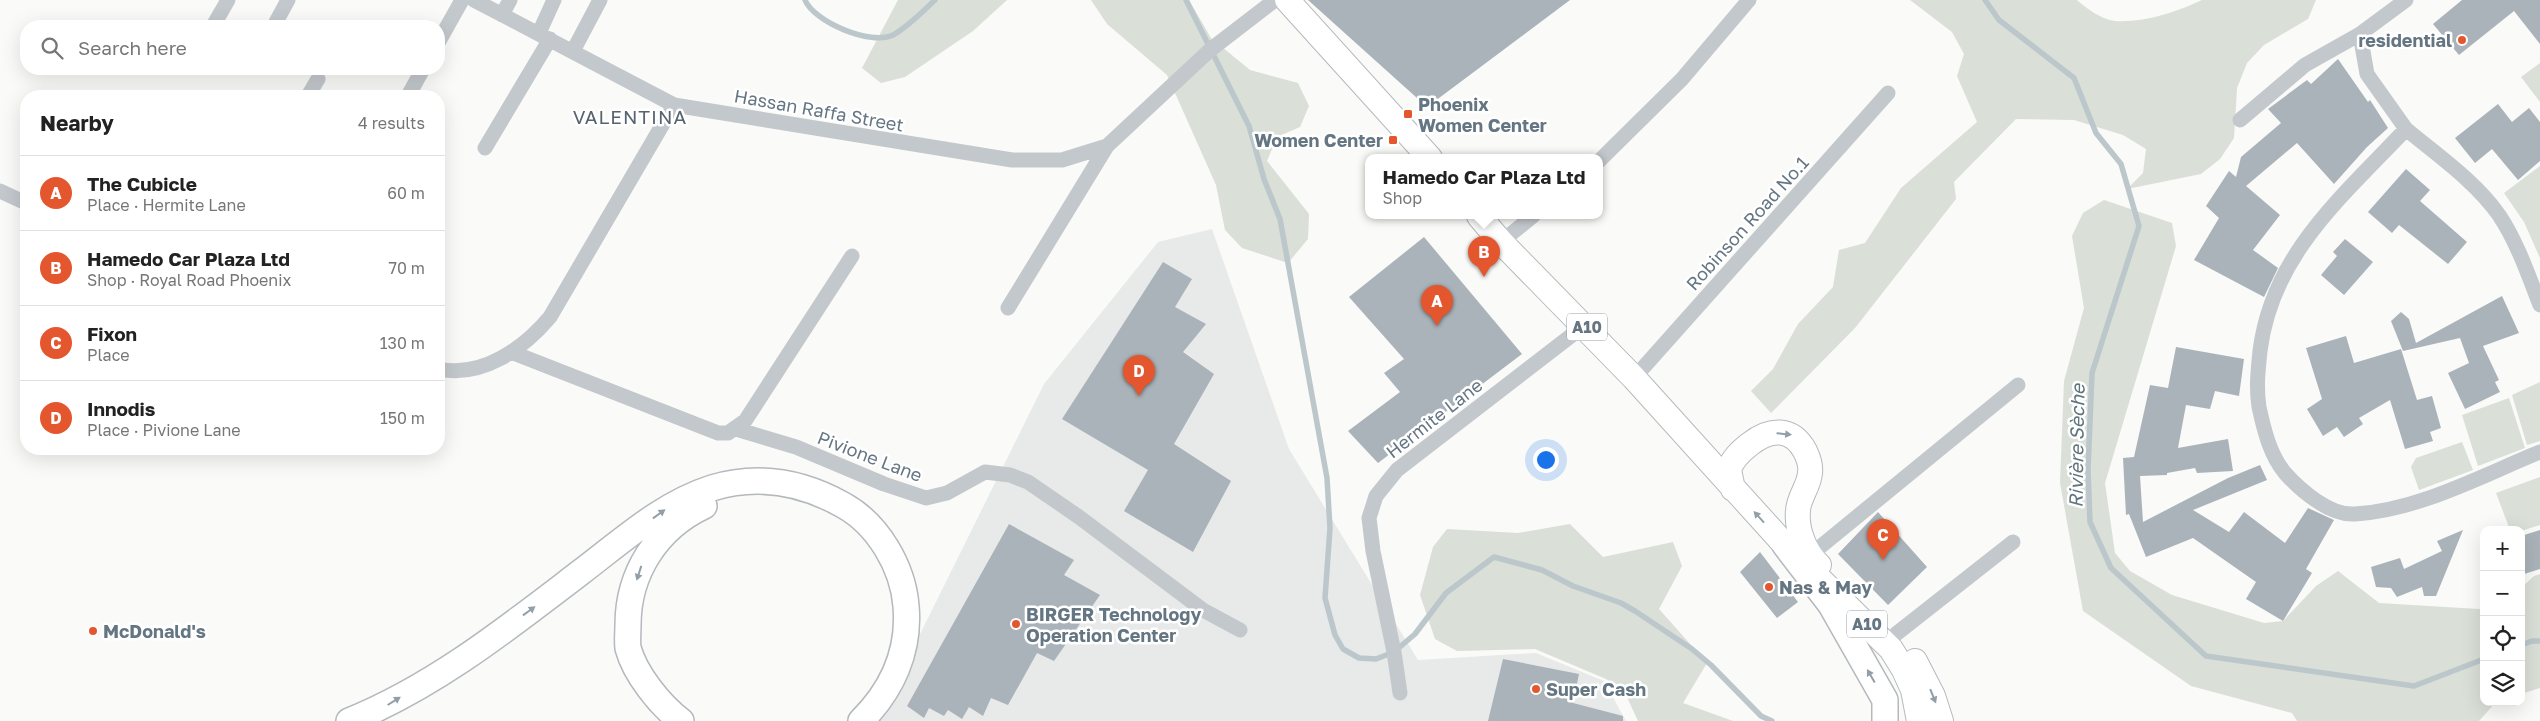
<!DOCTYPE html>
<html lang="en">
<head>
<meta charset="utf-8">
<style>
	body { margin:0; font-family:"Golos Text",sans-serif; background:#f2f2f2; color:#222 }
	.controls { position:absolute; right:15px; bottom:15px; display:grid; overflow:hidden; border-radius:10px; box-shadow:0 5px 20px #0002 }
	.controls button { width:45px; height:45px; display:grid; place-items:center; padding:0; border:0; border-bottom:1px solid #e0e0e0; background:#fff; color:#222; font:25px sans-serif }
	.you { position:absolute; left:1545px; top:459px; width:18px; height:18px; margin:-12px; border:4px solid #fff; border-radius:50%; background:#1a73e8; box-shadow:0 0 0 8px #1a73e833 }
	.badge { display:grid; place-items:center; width:32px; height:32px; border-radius:50%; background:#e4572e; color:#fff; font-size:16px; font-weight:700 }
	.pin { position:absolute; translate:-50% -41px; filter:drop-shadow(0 1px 2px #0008) }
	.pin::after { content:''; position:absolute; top:26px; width:18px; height:15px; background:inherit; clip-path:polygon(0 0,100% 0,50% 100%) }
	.popup { position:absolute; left:1365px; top:154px; width:238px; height:65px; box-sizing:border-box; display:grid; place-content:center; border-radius:10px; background:#fff; filter:drop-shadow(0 1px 4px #0005); font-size:16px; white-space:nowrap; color:#767676 }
	.popup b { font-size:19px; color:#222 }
	.popup::after { content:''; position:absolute; left:50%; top:100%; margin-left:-10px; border:10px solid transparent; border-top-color:#fff }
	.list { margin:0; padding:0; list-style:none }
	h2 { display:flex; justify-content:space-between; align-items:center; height:65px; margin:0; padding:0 20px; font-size:21px }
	h2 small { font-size:16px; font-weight:400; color:#767676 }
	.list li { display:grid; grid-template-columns:32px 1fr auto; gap:15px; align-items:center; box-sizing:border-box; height:75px; padding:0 20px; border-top:1px solid #e0e0e0 }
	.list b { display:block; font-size:19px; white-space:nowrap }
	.list p { margin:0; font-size:16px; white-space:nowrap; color:#767676 }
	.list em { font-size:16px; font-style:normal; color:#767676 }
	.icon { flex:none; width:28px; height:28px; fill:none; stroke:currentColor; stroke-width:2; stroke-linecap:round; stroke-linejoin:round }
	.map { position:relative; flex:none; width:2540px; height:721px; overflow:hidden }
	.search { position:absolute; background:#fff; box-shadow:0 5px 20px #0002; left:20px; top:20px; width:425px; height:55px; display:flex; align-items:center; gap:12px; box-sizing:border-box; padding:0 18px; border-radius:20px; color:#767676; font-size:19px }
	.panel { position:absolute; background:#fff; box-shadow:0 5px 20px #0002; left:20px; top:90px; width:425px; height:365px; border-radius:20px }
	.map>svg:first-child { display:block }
	.built { fill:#e8e9e9 }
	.green { fill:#dadfd7 }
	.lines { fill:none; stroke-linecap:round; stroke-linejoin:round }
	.stream { stroke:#bbc7cb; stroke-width:5.5 }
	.building { fill:#aab3b9 }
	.primary-casing { stroke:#b5babe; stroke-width:26 }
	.trunk-casing { stroke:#b4b9bd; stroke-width:28 }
	.minor { stroke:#c3c8cc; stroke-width:15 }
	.primary { stroke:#fff; stroke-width:24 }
	.trunk { stroke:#fff; stroke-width:25 }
	.oneway { fill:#939fa8 }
	.poi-dot { fill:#e4572e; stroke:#fff; stroke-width:2 }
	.labels { text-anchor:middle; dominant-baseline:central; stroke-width:5; stroke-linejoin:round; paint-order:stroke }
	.shield { fill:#fff; stroke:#939fa8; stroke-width:1 }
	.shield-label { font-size:16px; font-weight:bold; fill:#657683 }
	.poi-label { font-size:18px; font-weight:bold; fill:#657683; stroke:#fff; text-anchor:start }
	.street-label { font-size:18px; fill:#657683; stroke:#fff }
	.neighbourhood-label { font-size:19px; letter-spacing:1px; fill:#57646e; stroke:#fff }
	.water-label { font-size:19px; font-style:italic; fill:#60757c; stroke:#fff }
</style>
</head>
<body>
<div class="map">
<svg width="2540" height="721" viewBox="0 0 2540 721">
	<rect width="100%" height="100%" fill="#fafaf8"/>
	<path class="built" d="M1212,229L1289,449L1418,660L1536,653L1604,681L1626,721H877L1044,384L1158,242Z"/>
	<path class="green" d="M898,0H1007L973,31L905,77L881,83L862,68Z
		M1091,0H1189L1211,38L1250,70L1298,83L1309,106L1300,127L1277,137L1267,161L1309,214L1308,239L1288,263L1242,248L1225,230L1216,185L1167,75L1107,24Z
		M1910,0H2077C2087,9 2101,19 2115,21C2143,23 2177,12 2202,0H2316L2308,19L2264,45L2247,63L2237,88L2234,138L2220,159L2201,174L2127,189L2143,173L2146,149L2123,135L2074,120L2016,119L1954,182L1956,199L1855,328L1771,413L1751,391L1773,369L1798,324L1833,287L1839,250L1865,243L1901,188L1977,122L1957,76L1964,54L1952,32Z
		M2540,63V102L2521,77Z
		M2540,166V258L2524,222L2504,193Z
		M2104,200L2172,223L2176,246L2105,483L2115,553L2130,571L2172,595L2264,623L2283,621L2316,586L2338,571L2379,603L2479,609L2484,607V702H2496L2479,721H2297L2292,713L2191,686L2083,611L2060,483L2064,381L2084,308L2072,236L2083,213Z
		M2540,382V441L2527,445L2512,395Z
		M2509,398L2525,448L2478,466L2462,415Z
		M2462,442L2473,470L2419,490L2411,467L2416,458Z
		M2540,477V525L2521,531L2510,530L2496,493Z
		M1570,524L1603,557L1673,542L1682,566L1659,609L1707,663L1683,703L1733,721H1638L1626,695L1606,679L1535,649L1457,651L1435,639L1420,595L1433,547L1447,529L1518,533Z
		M2540,574V688L2521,694V588L2534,576Z"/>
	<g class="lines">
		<path class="stream" d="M805,0C814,22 871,46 893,35C909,26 922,12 935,0
			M1186,0L1249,126L1264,179L1280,219L1327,478L1330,528L1325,598L1335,635L1343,649L1359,658L1376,659L1394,652L1415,634L1446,593L1494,557L1542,570L1573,586L1621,603L1635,611L1692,649L1711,665L1761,716L1772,721
			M1985,0L1999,20L2074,78L2096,133L2121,164L2139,226L2092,373L2088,470L2090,522L2111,568L2206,656L2414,686L2484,659
			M2521,645L2532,641H2540"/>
	</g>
	<path class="building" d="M1308,0H1570L1427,107Z
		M2462,0H2540V44L2514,11L2459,55L2433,24Z
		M2338,59L2368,102L2370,100L2388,128L2367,147L2334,184L2297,143L2246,186L2280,215L2253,250L2278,268L2264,297L2194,260L2219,218L2206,206L2229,171L2236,177L2241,157L2281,123L2268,109L2307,80L2311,84Z
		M2498,104L2512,122L2529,108L2540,122V161L2518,180L2492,149L2475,163L2455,138Z
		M2406,169L2430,190L2420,201L2467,242L2448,264L2399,225L2392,233L2368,212Z
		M1424,237L1522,354L1378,463L1348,431L1400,392L1384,373L1404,359L1349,297Z
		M2345,239L2373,262L2344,295L2321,275L2337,256L2333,252Z
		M1163,262L1192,279L1175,307L1206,324L1183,352L1214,374L1174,444L1231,481L1193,552L1124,511L1148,470L1062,419Z
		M2502,296L2519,333L2483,346L2499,380L2495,382L2500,392L2465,409L2448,373L2469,363L2460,338L2403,351L2391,321L2401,312L2409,319L2416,343Z
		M2346,336L2354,363L2401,349L2417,400L2432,396L2441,428L2430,432L2433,441L2405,449L2390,400L2359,418L2363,424L2344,437L2337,427L2323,436L2307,409L2322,399L2306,348Z
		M2176,347L2244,359L2239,396L2215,391L2210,409L2186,405L2178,448L2228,439L2233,471L2197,473L2195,468L2167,473V475L2140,476L2143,522L2228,478L2260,465L2267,480L2193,510L2229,532L2244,512L2285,543L2308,508L2334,520L2306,569L2312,573L2283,621L2246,599L2256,582L2193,538L2146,557L2129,514L2126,515L2123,458L2134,457L2150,385L2168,388Z
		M1878,512L1927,567L1888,605L1838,554Z
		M1009,524L1074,560L1064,575L1100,595L1054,661L1037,653L1008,705L991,698L983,716L969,707L962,719L948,710L944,716L929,708L924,718L907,706Z
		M2463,530L2436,596H2424L2422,587L2397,597L2391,588L2376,587L2371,567L2400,558L2404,569L2442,551L2437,541Z
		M2540,530V569L2521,575V536Z
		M1760,552L1798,602L1777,618L1740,572Z
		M1503,659L1579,674L1573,703L1623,716V721H1488Z"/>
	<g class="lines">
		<defs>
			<path id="primary" d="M1287,0L1430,158
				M1479,216L1501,242L1634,378L1785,545L1891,649L1904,670L1913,690L1919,721
				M1733,489L1729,470C1732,459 1741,451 1750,444C1770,428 1792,427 1805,451C1808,457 1811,466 1810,473C1809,486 1799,497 1798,510C1796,529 1805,553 1819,565
				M1915,661L1933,696L1941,721"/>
			<path id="trunk" d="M1785,545L1831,605L1885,700V721
				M349,721C434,687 509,627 581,572C622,541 662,504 712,488C758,474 802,482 843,505C878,524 903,567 906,606C910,651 892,690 861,721
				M681,721C660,705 635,674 628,648C627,641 628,632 628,625C628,573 657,528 704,506"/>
		</defs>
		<use href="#primary" class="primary-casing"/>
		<use href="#trunk" class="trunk-casing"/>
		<path class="minor" d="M474,0L674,105
			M502,15L510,0
			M276,22L288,0
			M213,26L228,0
			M539,33L554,0
			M2360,34L2367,74L2406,129C2343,196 2272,254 2260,351C2258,371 2256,387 2259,407C2264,430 2270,455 2285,473C2300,490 2330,516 2355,514C2419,510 2481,476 2540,452
			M439,41L462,0
			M573,51L600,0
			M308,96L318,79
			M408,96L423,69
			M2240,120L2305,65L2360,34L2406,0
			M2406,129C2437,155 2475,181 2499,215C2517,242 2528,274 2540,305
			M485,148L550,39
			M1599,161L1682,79L1749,0
			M0,191L26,203
			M1501,242L1533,216
			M1008,308L1107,146
			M511,352L718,433H728L745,421L852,256
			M439,369C482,378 523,349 550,317L674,105L1012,160H1062L1107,146L1210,50L1275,0
			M1634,378L1888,93
			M736,429L796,447L884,484L926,498L947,493L985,472L1010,475L1028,482L1079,517L1203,610L1240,630
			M1809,556L2018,385
			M1896,634L2013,542
			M1400,693L1394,652L1373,551L1369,518L1376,496L1397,470L1585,325"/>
		<use href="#primary" class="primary"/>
		<use href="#trunk" class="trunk"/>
	</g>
	<defs><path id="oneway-solid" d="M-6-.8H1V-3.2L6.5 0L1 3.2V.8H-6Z" transform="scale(1.25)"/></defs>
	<g class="oneway">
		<use href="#oneway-solid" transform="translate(1784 434) rotate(6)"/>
		<use href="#oneway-solid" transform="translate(659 514) rotate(-36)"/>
		<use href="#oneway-solid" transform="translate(1759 517) rotate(-132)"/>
		<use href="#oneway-solid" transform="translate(639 573) rotate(108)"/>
		<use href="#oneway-solid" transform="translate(529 611) rotate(-36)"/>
		<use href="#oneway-solid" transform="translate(1871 676) rotate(-120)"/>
		<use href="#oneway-solid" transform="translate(1933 696) rotate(68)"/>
		<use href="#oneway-solid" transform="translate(394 701) rotate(-32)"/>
	</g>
	<g class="poi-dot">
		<circle cx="2462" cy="40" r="5"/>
		<rect x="1403" y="109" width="10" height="10" rx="2.5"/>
		<rect x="1388" y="135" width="10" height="10" rx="2.5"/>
		<circle cx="1769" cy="587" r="5"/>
		<circle cx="1016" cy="624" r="5"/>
		<circle cx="93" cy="631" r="5"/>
		<circle cx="1536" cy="689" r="5"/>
	</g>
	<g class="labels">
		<g class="shield">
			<rect x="1567" y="313.5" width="40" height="27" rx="4"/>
			<rect x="1847" y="610.5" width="40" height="27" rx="4"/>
		</g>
		<g class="shield-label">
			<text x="1587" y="327">A10</text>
			<text x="1867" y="624">A10</text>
		</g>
		<g class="poi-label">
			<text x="2452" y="40" text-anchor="end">residential</text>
			<text x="1418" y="104">Phoenix<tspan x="1418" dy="21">Women Center</tspan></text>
			<text x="1383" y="140" text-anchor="end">Women Center</text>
			<text x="1779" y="587">Nas &amp; May</text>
			<text x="1026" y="614">BIRGER Technology<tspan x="1026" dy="21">Operation Center</tspan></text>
			<text x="103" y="631">McDonald's</text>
			<text x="1546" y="689">Super Cash</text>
		</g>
		<g class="street-label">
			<text transform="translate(819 110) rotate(10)">Hassan Raffa Street</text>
			<text transform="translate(1747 223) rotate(-48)">Robinson Road No.1</text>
			<text transform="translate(1434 418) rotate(-38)">Hermite Lane</text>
			<text transform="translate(870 456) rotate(21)">Pivione Lane</text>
		</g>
		<g class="neighbourhood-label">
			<text x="630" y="116">VALENTINA</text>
		</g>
		<g class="water-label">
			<text transform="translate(2076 446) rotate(-89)">Rivière Sèche</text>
		</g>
	</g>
</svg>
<div class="controls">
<button>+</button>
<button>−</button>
<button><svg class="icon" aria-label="locate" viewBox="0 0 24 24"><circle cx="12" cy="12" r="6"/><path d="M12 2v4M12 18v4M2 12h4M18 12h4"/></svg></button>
<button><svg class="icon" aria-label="layers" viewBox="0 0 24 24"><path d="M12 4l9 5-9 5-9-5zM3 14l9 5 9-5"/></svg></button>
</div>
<div class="you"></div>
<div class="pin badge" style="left:1437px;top:326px">A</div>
<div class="pin badge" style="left:1484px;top:277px">B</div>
<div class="popup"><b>Hamedo Car Plaza Ltd</b>Shop</div>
<div class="pin badge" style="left:1883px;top:560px">C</div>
<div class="pin badge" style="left:1139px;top:396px">D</div>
<div class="search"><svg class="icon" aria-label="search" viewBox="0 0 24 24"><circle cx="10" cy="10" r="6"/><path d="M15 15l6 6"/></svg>Search here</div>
<section class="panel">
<h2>Nearby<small>4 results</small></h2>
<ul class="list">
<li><span class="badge">A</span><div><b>The Cubicle</b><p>Place · Hermite Lane</p></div><em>60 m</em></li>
<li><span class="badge">B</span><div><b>Hamedo Car Plaza Ltd</b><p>Shop · Royal Road Phoenix</p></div><em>70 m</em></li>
<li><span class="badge">C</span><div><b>Fixon</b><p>Place</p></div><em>130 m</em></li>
<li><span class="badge">D</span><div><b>Innodis</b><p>Place · Pivione Lane</p></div><em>150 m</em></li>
</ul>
</section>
</div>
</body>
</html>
